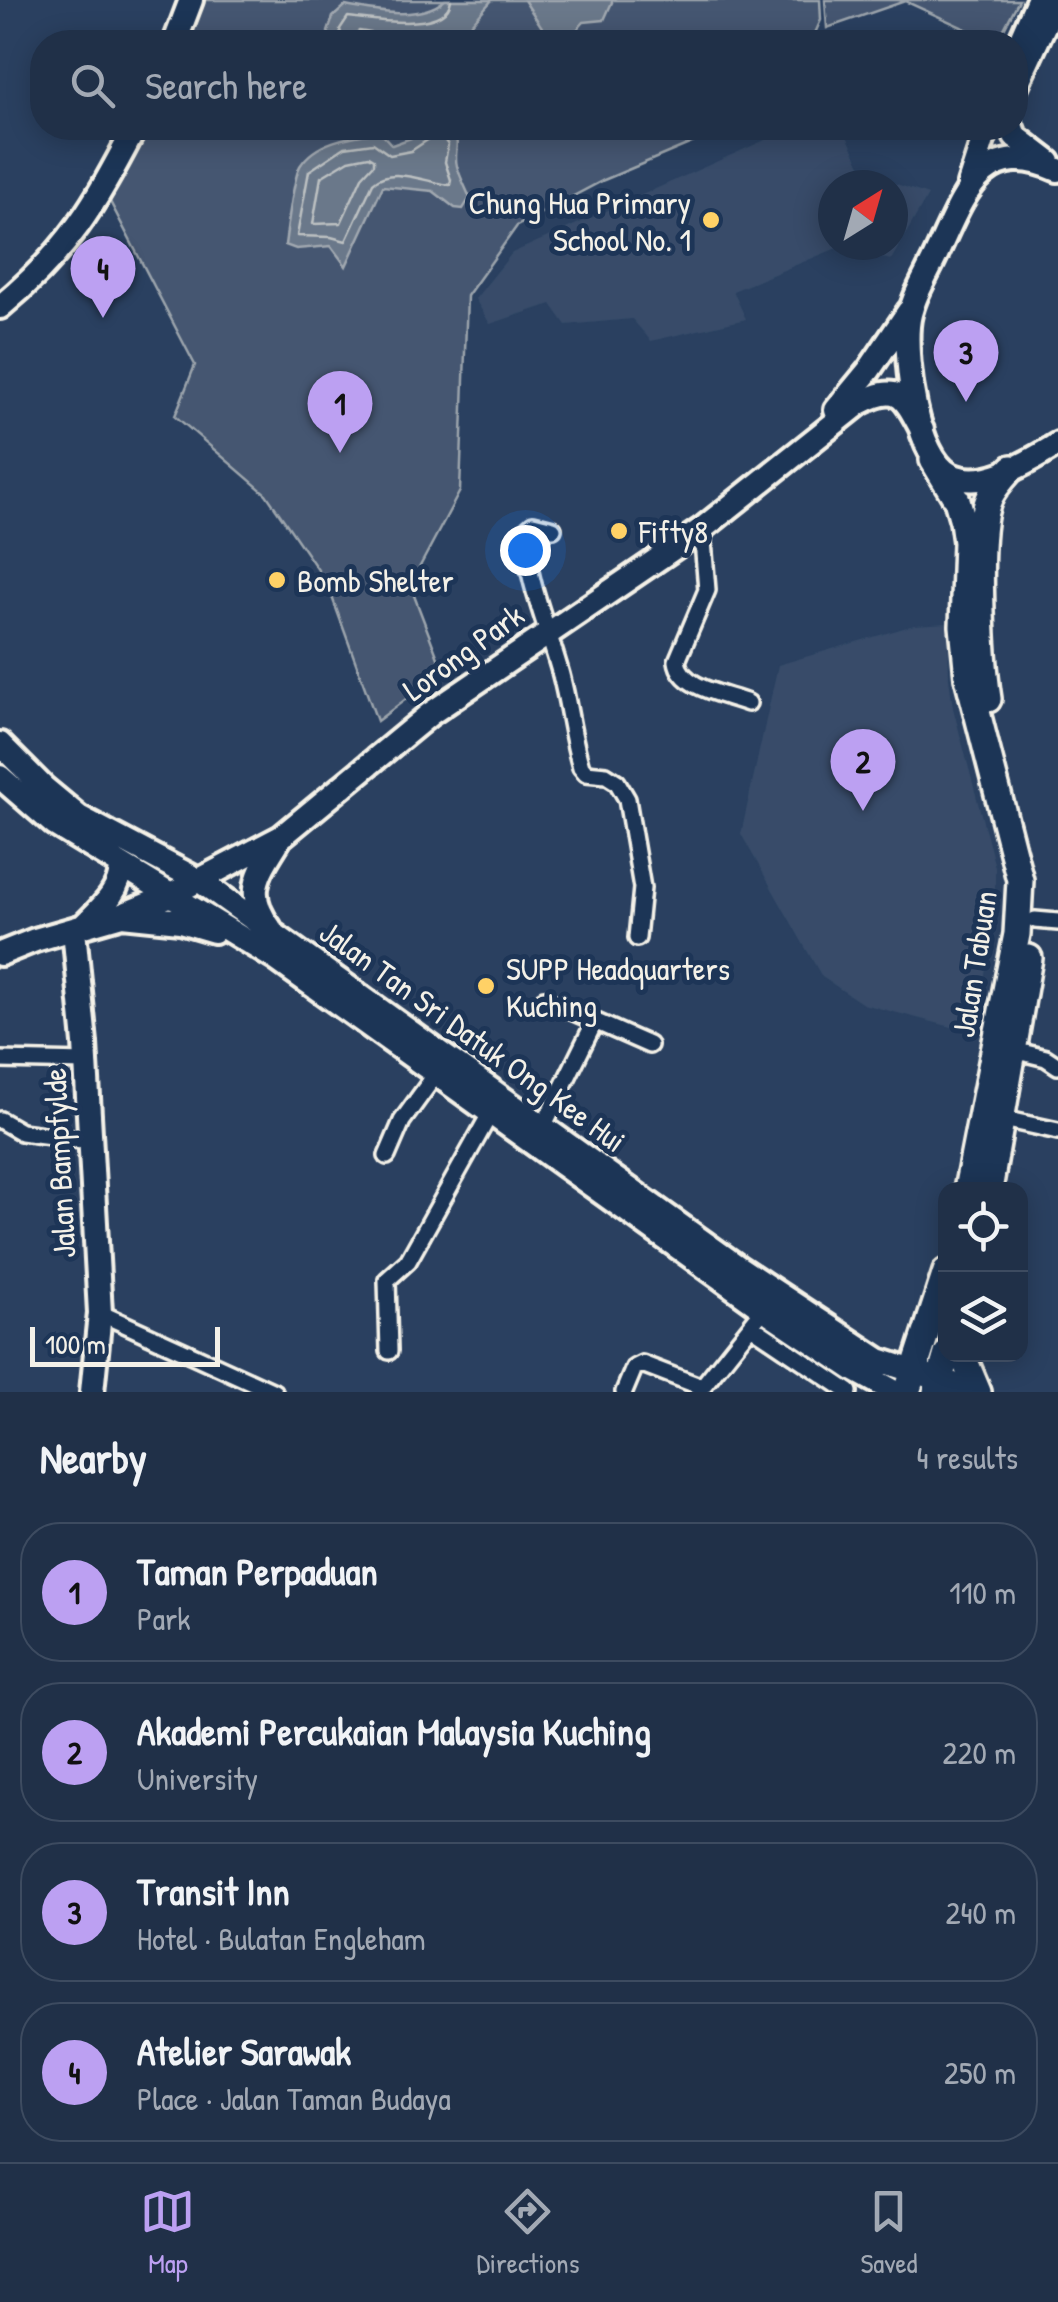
<!DOCTYPE html>
<html lang="en">
<head>
<meta charset="utf-8">
<style>
	body { margin:0; font-family:"Patrick Hand",sans-serif; background:#2d3c52; color:#f1f3f6 }
	.controls { position:absolute; right:30px; bottom:30px; display:grid; overflow:hidden; border-radius:20px; box-shadow:0 5px 25px #0003 }
	.controls button { width:90px; height:90px; display:grid; place-items:center; padding:0; border:0; border-bottom:2px solid #3d4b60; background:#203048; color:#f1f3f6; font:50px sans-serif }
	.compass { position:absolute; left:818px; top:170px; width:90px; height:90px; border-radius:50%; background:#203048; box-shadow:0 5px 25px #0003; rotate:37deg }
	.scale { position:absolute; left:30px; bottom:25px; width:190px; box-sizing:border-box; padding-left:10px; border:5px solid #f4f1e8; border-top:0; font-size:28px; line-height:35px; white-space:nowrap; color:#f4f1e8; -webkit-text-stroke:8px #1d3557; paint-order:stroke }
	.you { position:absolute; left:525px; top:550px; width:35px; height:35px; margin:-25px; border:8px solid #fff; border-radius:50%; background:#1a73e8; box-shadow:0 0 0 15px #1a73e833 }
	.badge { display:grid; place-items:center; width:65px; height:65px; border-radius:50%; background:#bca0f2; color:#111; font-size:32px; font-weight:700 }
	.pin { position:absolute; translate:-50% -82px; filter:drop-shadow(0 2px 5px #0008) }
	.pin::after { content:''; position:absolute; top:52px; width:35px; height:30px; background:inherit; clip-path:polygon(0 0,100% 0,50% 100%) }
	.list { margin:0; padding:0; list-style:none }
	h2 { display:flex; justify-content:space-between; align-items:center; height:130px; margin:0; padding:0 40px; font-size:42px }
	h2 small { font-size:32px; font-weight:400; color:#a2a9b4 }
	.list li { display:grid; grid-template-columns:65px 1fr auto; gap:30px; align-items:center; box-sizing:border-box; height:140px; margin:0 20px 20px; padding:0 20px; border:2px solid #3d4b60; border-radius:40px }
	.list b { display:block; font-size:38px; white-space:nowrap }
	.list p { margin:0; font-size:32px; white-space:nowrap; color:#a2a9b4 }
	.list em { font-size:32px; font-style:normal; color:#a2a9b4 }
	.icon { flex:none; width:55px; height:55px; fill:none; stroke:currentColor; stroke-width:2; stroke-linecap:round; stroke-linejoin:round }
	.map { position:relative; flex:none; width:1058px; height:1392px; overflow:hidden }
	.search { position:absolute; background:#203048; box-shadow:0 5px 25px #0003; left:30px; right:30px; top:30px; height:110px; display:flex; align-items:center; gap:25px; box-sizing:border-box; padding:0 35px; border-radius:40px; color:#a2a9b4; font-size:38px }
	.sheet { height:770px; background:#203048 }
	nav { display:flex; justify-content:space-around; align-items:center; box-sizing:border-box; height:140px; border-top:2px solid #3d4b60; background:#203048; font-size:28px; color:#a2a9b4 }
	nav a { display:grid; justify-items:center; gap:5px }
	nav .on { color:#bca0f2 }
	.map>svg:first-child { display:block }
	.built { fill:#374c69; fill-rule:evenodd }
	.green { fill:#445771; stroke:#9ca4ac; stroke-width:2.5 }
	.water { fill:#6a788a; stroke:#a1a8b0; stroke-width:2.5 }
	.lines { fill:none; stroke-linecap:round; stroke-linejoin:round }
	.shore { stroke:#bdc1c2; stroke-width:2.5 }
	.street-casing { stroke:#f4f1e8; stroke-width:22 }
	.secondary-casing { stroke:#f4f1e8; stroke-width:30 }
	.primary-casing { stroke:#f4f1e8; stroke-width:32 }
	.street { stroke:#1d3557; stroke-width:15 }
	.secondary { stroke:#1d3557; stroke-width:22 }
	.primary { stroke:#1d3557; stroke-width:25 }
	.poi-dot { fill:#ffd166; stroke:#1d3557; stroke-width:4 }
	.labels { text-anchor:middle; dominant-baseline:central; stroke-width:10; stroke-linejoin:round; paint-order:stroke }
	.poi-label { font-size:32px; fill:#f4f1e8; stroke:#1d3557; text-anchor:start }
	.street-label { font-size:32px; fill:#f4f1e8; stroke:#1d3557 }
</style>
</head>
<body>
<div class="map">
<svg width="1058" height="1392" viewBox="0 0 1058 1392">
	<rect width="100%" height="100%" fill="#2a4060"/>
	<filter id="ink" filterUnits="userSpaceOnUse"><feTurbulence type="fractalNoise" baseFrequency=".01" numOctaves="2"/><feDisplacementMap in="SourceGraphic" scale="20" xChannelSelector="R" yChannelSelector="G"/><feConvolveMatrix kernelMatrix="1 2 1 2 8 2 1 2 1" color-interpolation-filters="sRGB"/></filter>
	<g filter="url(#ink)">
		<path class="built" d="M792,128H843L865,173L928,195L891,260L837,248L733,291L746,319L651,341L632,319L566,325L551,304L490,324L475,299L512,253ZM833,185H893V245H833Z
			M948,623L949,678L953,708L995,867V915L975,1033L863,1004L822,977L741,834L778,665L914,625Z"/>
		<path class="green" d="M196,0H820L821,20L811,42H180Z
			M825,0H1019L997,42H994L905,1L827,28Z
			M145,128H727L604,180L517,226L467,296L460,491L410,585L443,671L377,721L327,583L266,494L175,416L195,365L104,190Z"/>
		<path class="water" d="M445,0H492L455,42H335L328,32L333,17L345,6C375,11 419,22 445,0Z
			M524,0H613L604,20L584,22L574,33L545,32Z
			M438,128C468,132 452,149 457,166C460,177 466,188 470,198L463,209L455,208L433,191L383,186L346,266L331,246L296,249L285,245C287,230 294,176 300,166C316,140 353,136 380,132L392,145Z"/>
		<g class="lines">
			<path class="shore" d="M343,42L340,29L348,17C371,19 446,34 451,0
				M355,42V34L359,31L396,37L431,30L436,33V42
				M435,135H441L448,145L445,162L451,180L450,185C428,183 392,165 373,183L346,241L331,237L297,236L309,171L345,147L373,143L390,155L411,151Z
				M369,156L374,159V164L362,177L341,223L313,224L321,177L349,160Z"/>
			<defs>
				<path id="street" d="M553,529L533,524L524,532C527,582 548,627 561,675C569,705 572,737 581,767L586,773L606,775L617,782L627,799L642,888L637,938
					M702,529L707,590L677,661C681,689 725,694 748,703
					M1035,920L1058,922
					M544,999L649,1045
					M1013,1050L1046,1058L1058,1066
					M0,1060L86,1062
					M1003,1119L1058,1131
					M0,1120L21,1132L89,1141
					M544,1125L594,1023
					M387,1156L402,1121L436,1074
					M100,1313L274,1392
					M751,1326L849,1392
					M389,1351L387,1280L408,1261L490,1114
					M624,1392L634,1368L642,1364L702,1387L764,1309"/>
				<path id="secondary" d="M175,42L191,0
					M1016,50L1038,0
					M1016,86L1056,0
					M1012,128L1015,136L1049,162
					M1058,170C981,135 963,198 936,255C926,277 910,301 908,326C905,361 916,458 951,475C985,491 1030,461 1058,444
					M969,184L987,128
					M0,307C69,250 94,206 135,128
					M836,410L869,370L909,311
					M0,744L44,788L79,817L200,881L738,1267L879,1360L978,1392
					M0,777L54,824L276,959L764,1309L855,1370L895,1392
					M122,915L180,921L214,931
					M84,925C101,908 121,891 121,866
					M270,928C243,893 259,872 279,840
					M74,930L85,1043L100,1313L92,1392
					M0,954L35,940L122,915L171,895L281,837L430,714L702,529L860,403C899,383 904,396 922,430"/>
				<path id="primary" d="M933,460L957,500L963,521L966,542L963,626L968,677L1020,880L1017,934L967,1190
					M988,699C982,660 974,532 989,499C994,487 1003,478 1012,468
					M989,1190L1029,958
					M962,1354L978,1392
					M907,1392L946,1272
					M936,1392L947,1354"/>
			</defs>
			<use href="#street" class="street-casing"/>
			<use href="#secondary" class="secondary-casing"/>
			<use href="#primary" class="primary-casing"/>
			<use href="#street" class="street"/>
			<use href="#secondary" class="secondary"/>
			<use href="#primary" class="primary"/>
		</g>
	</g>
	<g class="poi-dot">
		<circle cx="711" cy="220" r="10"/>
		<circle cx="619" cy="531" r="10"/>
		<circle cx="277" cy="580" r="10"/>
		<circle cx="486" cy="986" r="10"/>
	</g>
	<g class="labels">
		<g class="poi-label">
			<text x="691" y="202" text-anchor="end">Chung Hua Primary<tspan x="691" dy="37">School No. 1</tspan></text>
			<text x="639" y="531">Fifty8</text>
			<text x="297" y="580">Bomb Shelter</text>
			<text x="506" y="968">SUPP Headquarters<tspan x="506" dy="37">Kuching</tspan></text>
		</g>
		<g class="street-label">
			<text transform="translate(463 652) rotate(-36)">Lorong Park</text>
			<text transform="translate(974 964) rotate(-81)">Jalan Tabuan</text>
			<text transform="translate(473 1036) rotate(36)">Jalan Tan Sri Datuk Ong Kee Hui</text>
			<text transform="translate(59 1163) rotate(-93)">Jalan Bampfylde</text>
		</g>
	</g>
</svg>
<div class="controls">
<button><svg class="icon" aria-label="locate" viewBox="0 0 24 24"><circle cx="12" cy="12" r="6"/><path d="M12 2v4M12 18v4M2 12h4M18 12h4"/></svg></button>
<button><svg class="icon" aria-label="layers" viewBox="0 0 24 24"><path d="M12 4l9 5-9 5-9-5zM3 14l9 5 9-5"/></svg></button>
</div>
<svg class="compass" viewBox="-18 -18 36 36"><path d="M0-13l5 13h-10z" fill="#e53935"/><path d="M0 13l5-13h-10z" fill="#a2a9b4"/></svg>
<div class="scale">100 m</div>
<div class="you"></div>
<div class="pin badge" style="left:340px;top:453px">1</div>
<div class="pin badge" style="left:863px;top:811px">2</div>
<div class="pin badge" style="left:966px;top:402px">3</div>
<div class="pin badge" style="left:103px;top:318px">4</div>
<div class="search"><svg class="icon" aria-label="search" viewBox="0 0 24 24"><circle cx="10" cy="10" r="6"/><path d="M15 15l6 6"/></svg>Search here</div>
</div>
<section class="sheet">
<h2>Nearby<small>4 results</small></h2>
<ul class="list">
<li><span class="badge">1</span><div><b>Taman Perpaduan</b><p>Park</p></div><em>110 m</em></li>
<li><span class="badge">2</span><div><b>Akademi Percukaian Malaysia Kuching</b><p>University</p></div><em>220 m</em></li>
<li><span class="badge">3</span><div><b>Transit Inn</b><p>Hotel · Bulatan Engleham</p></div><em>240 m</em></li>
<li><span class="badge">4</span><div><b>Atelier Sarawak</b><p>Place · Jalan Taman Budaya</p></div><em>250 m</em></li>
</ul>
</section>
<nav>
<a class="on"><svg class="icon" aria-label="map" viewBox="0 0 24 24"><path d="M3 6l6-2 6 2 6-2v14l-6 2-6-2-6 2zM9 4v14M15 6v14"/></svg>Map</a>
<a><svg class="icon" aria-label="directions" viewBox="0 0 24 24"><path d="M12 3l9 9-9 9-9-9zM9 14v-3h6M13 9l2 2-2 2"/></svg>Directions</a>
<a><svg class="icon" aria-label="saved" viewBox="0 0 24 24"><path d="M7 4h10v16l-5-4-5 4z"/></svg>Saved</a>
</nav>
</body>
</html>
